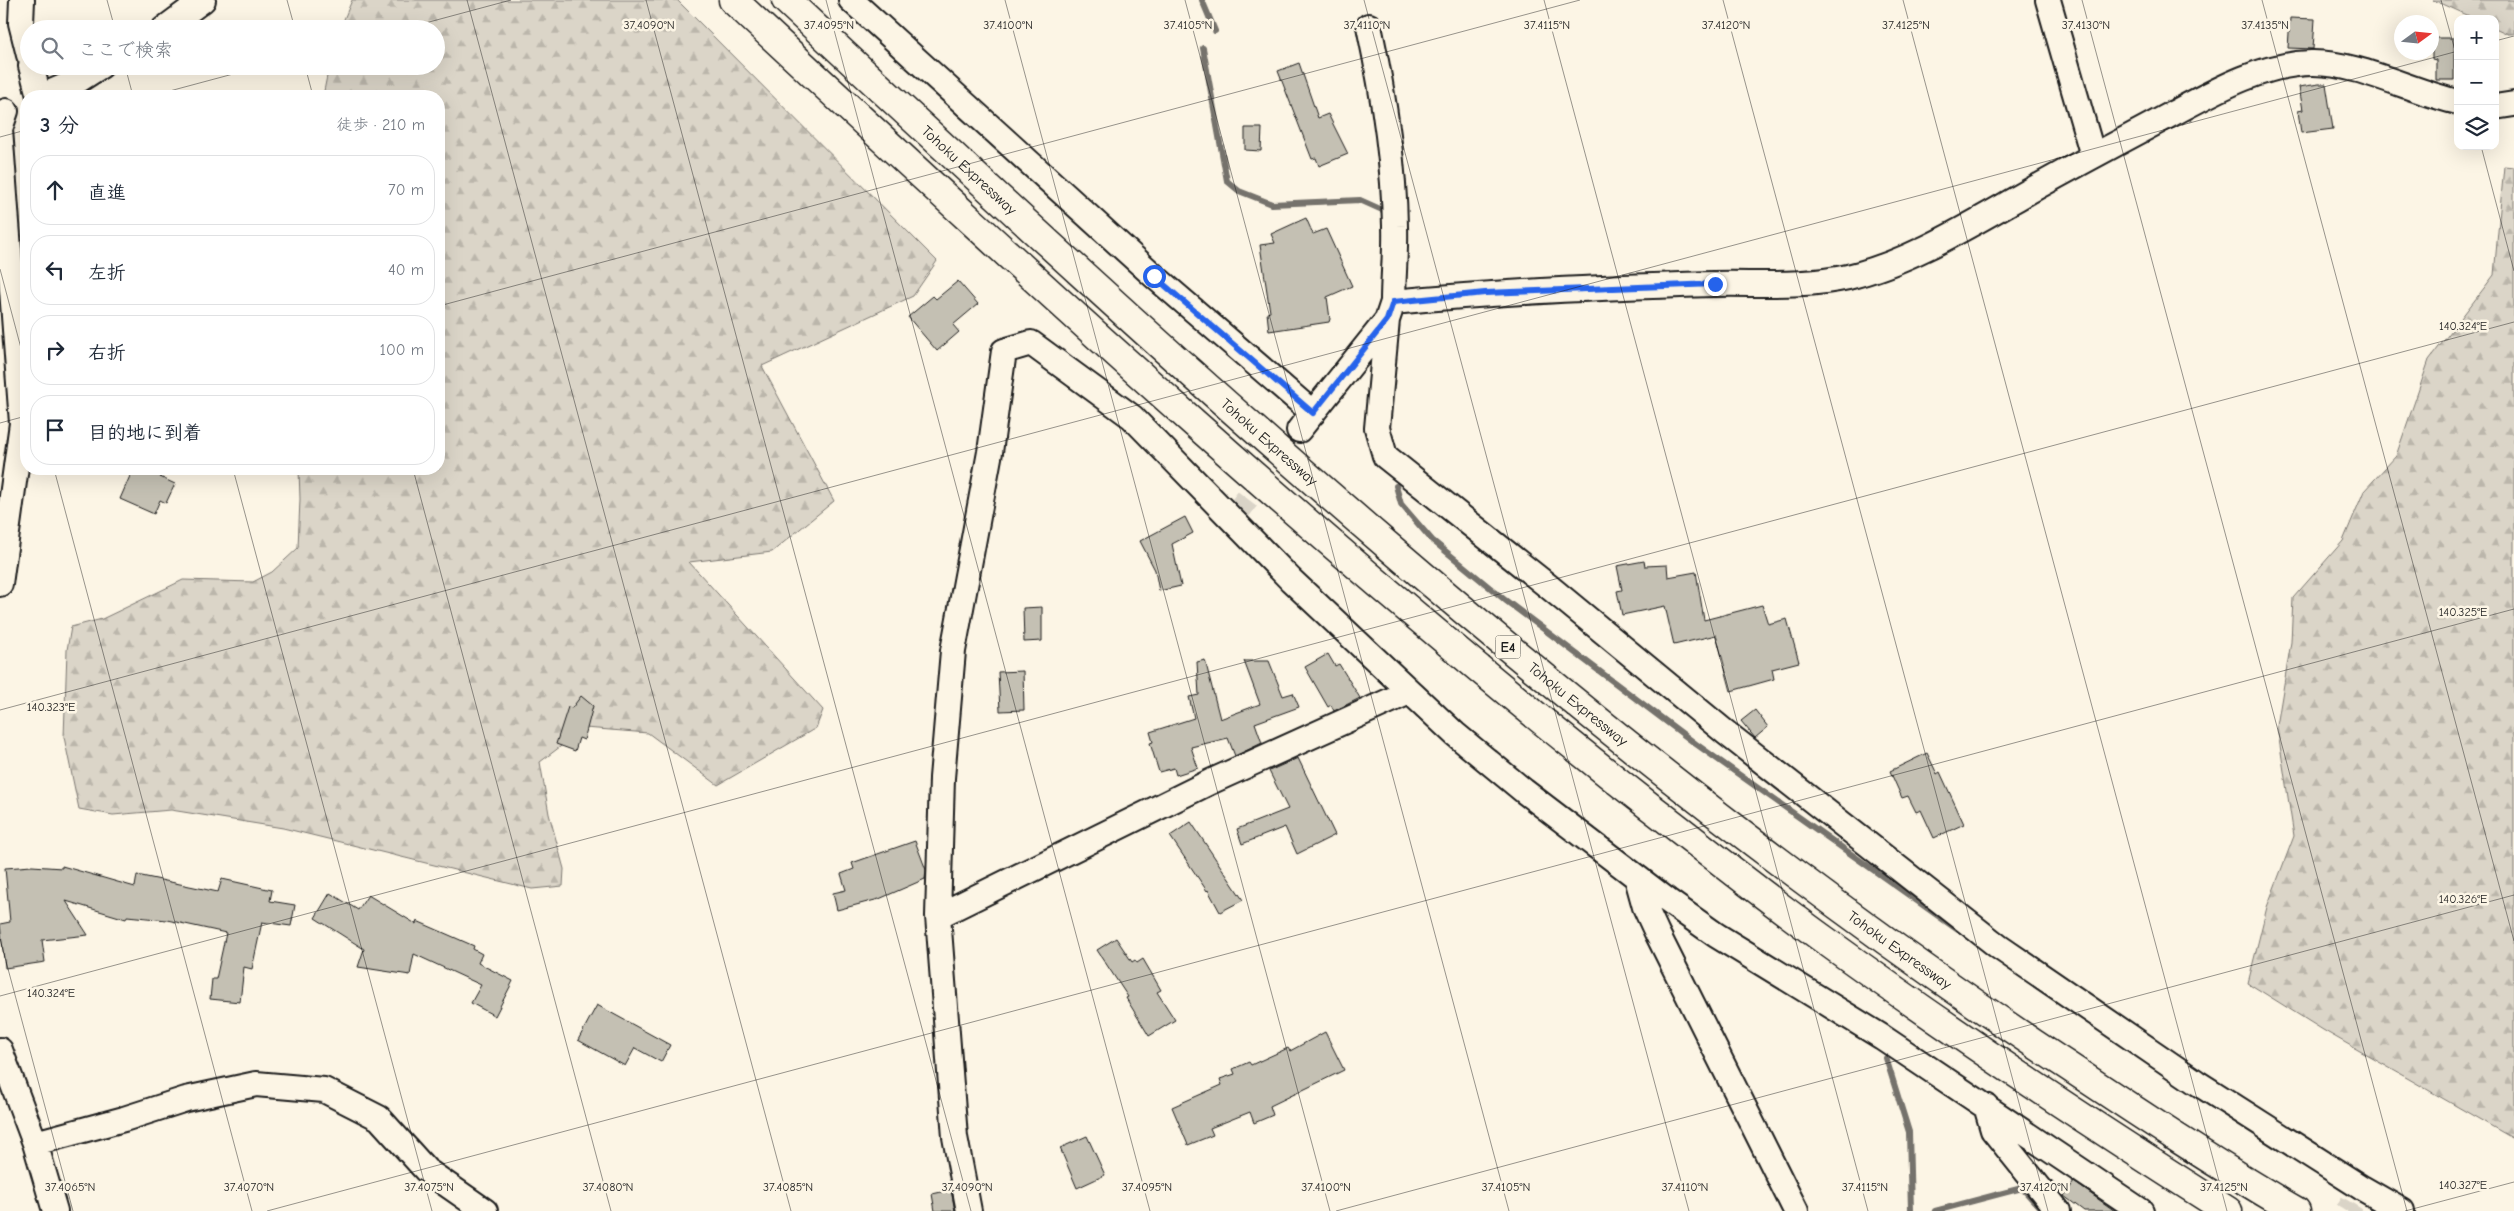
<!DOCTYPE html>
<html lang="ja">
<head>
<meta charset="utf-8">
<style>
	body { margin:0; font-family:"Comic Neue","Klee One",sans-serif; background:#f6f6f7; color:#1f2937 }
	.controls { position:absolute; right:15px; top:15px; display:grid; overflow:hidden; border-radius:10px; box-shadow:0 5px 20px #0002 }
	.controls button { width:45px; height:45px; display:grid; place-items:center; padding:0; border:0; border-bottom:1px solid #e0e1e3; background:#fff; color:#1f2937; font:25px sans-serif }
	.compass { position:absolute; left:2394px; top:15px; width:45px; height:45px; border-radius:50%; background:#fff; box-shadow:0 5px 20px #0002; rotate:75deg }
	.stop { position:absolute; width:15px; height:15px; margin:-11px; border:4px solid #2563eb; border-radius:50%; background:#fff }
	.stop.end { background:#2563eb; border-color:#fff; box-shadow:0 1px 5px #0008 }
	.list { margin:0; padding:0; list-style:none }
	h2 { display:flex; justify-content:space-between; align-items:center; height:65px; margin:0; padding:0 20px; font-size:21px }
	h2 small { font-size:16px; font-weight:400; color:#747a83 }
	.list li { display:grid; grid-template-columns:32px 1fr auto; gap:15px; align-items:center; box-sizing:border-box; height:70px; margin:0 10px 10px; padding:0 10px; border:1px solid #e0e1e3; border-radius:20px }
	.list b { display:block; font-size:19px; white-space:nowrap }
	.list em { font-size:16px; font-style:normal; color:#747a83 }
	.icon { flex:none; width:28px; height:28px; fill:none; stroke:currentColor; stroke-width:2; stroke-linecap:round; stroke-linejoin:round }
	.map { position:relative; flex:none; width:2514px; height:1211px; overflow:hidden }
	.search { position:absolute; background:#fff; box-shadow:0 5px 20px #0002; left:20px; top:20px; width:425px; height:55px; display:flex; align-items:center; gap:12px; box-sizing:border-box; padding:0 18px; border-radius:28px; color:#747a83; font-size:19px }
	.panel { position:absolute; background:#fff; box-shadow:0 5px 20px #0002; left:20px; top:90px; width:425px; height:385px; border-radius:20px }
	.map>svg:first-child { display:block }
	.forest { fill:url(#forest-firs); stroke:#7c7872 }
	.lines { fill:none; stroke-linecap:round; stroke-linejoin:round }
	.stream { stroke:#75726c; stroke-width:6 }
	.building { fill:#c4c0b3; stroke:#1c1c1c }
	.street-tunnel { stroke:#dad4c7; stroke-width:24; stroke-dasharray:24 12; stroke-linecap:butt }
	.street-casing { stroke:#1c1c1c; stroke-width:28 }
	.highway-casing { stroke:#1c1c1c; stroke-width:31 }
	.street { stroke:#fcf5e5; stroke-width:24 }
	.highway { stroke:#fcf5e5; stroke-width:28 }
	.route { stroke:#2563eb; stroke-width:6 }
	.ticks { fill:none; stroke:#1c1c1c; stroke-width:1; stroke-opacity:0.45 }
	.labels { text-anchor:middle; dominant-baseline:central; stroke-width:5; stroke-linejoin:round; paint-order:stroke }
	.shield { fill:#fcf5e5; stroke:#5f5d58; stroke-width:1 }
	.shield-label { font-size:14px; font-weight:bold; fill:#1c1c1c }
	.street-label { font-size:15px; fill:#1c1c1c; stroke:#fcf5e5 }
	.ticks-label { font-size:12px; text-anchor:middle; fill:#1c1c1c; stroke:#fcf5e5; stroke-width:5; stroke-linejoin:round; paint-order:stroke }
</style>
</head>
<body>
<div class="map">
<svg width="2514" height="1211" viewBox="0 0 2514 1211">
	<defs>
		<pattern id="forest-firs" width="22" height="20" patternUnits="userSpaceOnUse" patternTransform="scale(1.25)"><rect width="22" height="20" fill="#dbd5c8"/><path d="M5 1l3.5 6h-7zM16 11l3.5 6h-7z" fill="#bbb6ab"/></pattern>
	</defs>
	<rect width="100%" height="100%" fill="#fcf5e5"/>
	<filter id="ink" filterUnits="userSpaceOnUse"><feTurbulence type="fractalNoise" baseFrequency=".02" numOctaves="2"/><feDisplacementMap in="SourceGraphic" scale="10" xChannelSelector="R" yChannelSelector="G"/><feConvolveMatrix kernelMatrix="1 2 1 2 8 2 1 2 1" color-interpolation-filters="sRGB"/></filter>
	<g filter="url(#ink)">
		<path class="forest" d="M352,0H677L937,261L913,296L762,366L834,501L772,552L689,562L823,710L816,728L718,785L648,733L585,728L540,762L549,814L564,869L563,886L532,889L283,828L171,810L113,815L79,809L64,737L67,650L71,627L102,619L183,580L253,582L272,572L298,548L300,499L299,469H439V96H323L329,66H436V29H340Z
			M2433,0H2514V34H2508L2495,28V19H2475Z
			M2504,166L2514,167V1139L2323,1030L2248,983L2267,907L2294,836L2277,726L2291,642L2293,598L2343,541L2364,491L2396,456L2429,360L2494,275Z"/>
		<g class="lines">
			<path class="stream" d="M1202,0L1215,31
				M1203,48L1227,181L1239,191L1272,204L1360,200L1389,213
				M1396,486L1401,504L1432,540L1505,600L1696,744L1958,930
				M1886,1058L1909,1132L1911,1211
				M1935,1211L2022,1188L2043,1211"/>
		</g>
		<path class="building" d="M2290,18L2315,19L2313,49L2288,48Z
			M2432,38H2454V80H2436V60L2432,59Z
			M1299,63L1318,118L1328,114L1348,154L1319,166L1316,158L1312,159L1278,71Z
			M2319,84H2326L2333,129L2301,133L2298,111L2303,110L2299,87Z
			M1245,128H1262L1261,151L1245,150Z
			M1306,218L1313,234L1326,229L1352,286L1327,297L1330,319L1329,322L1269,331L1267,313L1270,312L1260,245L1275,243L1271,234Z
			M958,281L978,304L953,325L959,332L937,351L908,317L933,296L936,299Z
			M133,469H163L160,477L175,484L166,503L160,500L154,514L120,499Z
			M1185,517L1193,533L1172,544L1181,586L1159,591L1155,570L1140,541Z
			M1644,561L1645,566L1667,565L1668,577L1696,572L1704,620L1762,605L1768,624L1787,619L1799,662L1772,669L1774,679L1731,691L1716,635L1674,645L1665,606L1622,615L1617,591L1622,590L1617,566Z
			M1042,607V641L1024,642L1023,608Z
			M1328,654L1335,666L1339,664L1360,698L1334,711L1331,705L1328,707L1305,667Z
			M1205,660L1220,719L1260,704L1244,661H1269L1283,696L1293,693L1299,707L1255,723L1262,743L1235,756L1228,738L1191,747L1198,768L1176,775L1174,768L1159,772L1150,743L1153,742L1150,732L1194,718L1189,697L1199,695L1197,662Z
			M1023,671L1024,710L1000,711L998,672Z
			M581,696L593,706L584,740L579,738L575,751L556,744L568,707L572,708Z
			M1755,710L1768,727L1755,738L1741,721Z
			M1927,753L1937,774L1940,772L1964,824L1934,838L1921,810L1916,812L1908,796L1902,798L1890,771Z
			M1298,758L1335,835L1297,854L1285,827L1242,844L1237,829L1288,809L1269,771Z
			M1191,822L1243,900L1220,912L1208,890L1207,891L1170,836Z
			M915,841L926,870L925,879L879,899L837,910L833,893L846,890L841,874L854,869L852,863Z
			M32,866L62,868V866L135,887L137,875L218,892L222,879L272,890L270,901L295,905L291,926L262,922L252,969L244,967L240,1002L210,999L212,979H216L226,933L167,920L127,916L126,919L66,901L88,935L42,940L45,962L5,968L0,924L10,922L5,868Z
			M330,893L358,910L368,895L416,924L417,921L474,946L473,949L482,954L478,963L513,981L495,1016L471,1003L481,985L414,954L410,975L358,967L364,949L315,918Z
			M1116,938L1132,962L1135,960L1137,963L1143,959L1161,990L1157,992L1175,1020L1149,1036L1126,998L1128,997L1097,950Z
			M597,1005L670,1045L661,1062L635,1048L625,1066L578,1040Z
			M1325,1032L1344,1070L1270,1106L1273,1115L1254,1123L1250,1112L1210,1128L1213,1135L1188,1145L1172,1107L1222,1085L1220,1079L1235,1074L1233,1069L1249,1062L1251,1065L1288,1048L1290,1051Z
			M1087,1136L1105,1175L1077,1188L1060,1148Z
			M2074,1182L2098,1199L2115,1211H2084L2064,1196Z
			M951,1190L955,1211H935L932,1194Z"/>
		<g class="lines">
			<path class="street-tunnel" d="M1233,518L1299,430
				M2347,1211L2352,1203"/>
			<defs>
				<path id="street" d="M22,0L21,23L29,55
					M851,0L1154,276L1313,413
					M2048,0L2093,156
					M1369,26C1383,92 1394,158 1395,226C1396,251 1393,277 1393,302
					M164,29L203,0
					M31,66L39,96
					M42,96L79,80L101,66
					M2495,107L2514,104
					M1387,320L1377,428L1385,456L1548,586L1725,732L1999,947L2196,1082L2362,1188L2402,1211
					M1299,430L1387,320L1393,302C1499,292 1606,287 1713,284C1758,283 1804,287 1848,277C1908,263 1968,226 2021,196C2070,168 2120,142 2170,115C2213,92 2261,64 2311,63C2358,62 2412,92 2458,102
					M0,584L22,423L0,129L6,111
					M1637,878L1645,907L1657,933L1796,1211
					M938,916L1210,782L1409,692
					M0,1050L35,1143L55,1211
					M1986,1106L1993,1130L2058,1211
					M35,1143L124,1119L186,1099L256,1084L324,1090L379,1118L426,1170L485,1211
					M969,1211L955,1137L938,916L942,778L953,651L990,452L1004,351L1031,343L1132,417L1291,580L1455,734L1524,791L1668,901L1716,935L1882,1037L2141,1211"/>
				<g id="highway">
					<path d="M733,0C1031,277 1329,555 1649,806C1708,851 1766,898 1826,941C1957,1036 2092,1125 2228,1211"/>
					<path id="s1" d="M786,0C1182,370 1582,740 2033,1043C2119,1100 2206,1159 2296,1211"/>
				</g>
			</defs>
			<use href="#street" class="street-casing"/>
			<use href="#highway" class="highway-casing"/>
			<use href="#street" class="street"/>
			<use href="#highway" class="highway"/>
		</g>
	</g>
	<g class="lines" filter="url(#ink)">
		<path class="route" d="M1154,276L1313,413L1387,320L1393,302L1485,293L1715,284"/>
	</g>
	<path class="ticks" d="M107,0L115,29M287,0L295,29M467,0L791,1211M646,0L971,1211M826,0L1150,1211M1005,0L1330,1211M1185,0L1509,1211M1364,0L1689,1211M1544,0L1868,1211M1723,0L2048,1211M1903,0L2227,1211M2082,0L2407,1211M2262,0L2514,941M2441,0L2458,61M403,29L511,0M2495,41L2514,36M125,66L133,96M305,66L313,96M151,96L263,66M0,137L26,130M2481,146L2514,271M0,269L26,367M439,306L1580,0M0,423L26,416M54,469L252,1211M233,469L432,1211M413,469L611,1211M0,710L2458,51M0,939L73,1211M0,996L2514,322M267,1211L2514,609M1336,1211L2514,895M2405,1211L2514,1182"/>
	<g class="labels">
		<rect class="shield" x="1495.5" y="635.5" width="25" height="23" rx="4"/>
		<g class="shield-label">
			<text x="1508" y="647">E4</text>
		</g>
		<g class="street-label">
			<text stroke="none"><textPath href="#s1" startOffset="250">Tohoku Expressway</textPath></text>
			<text stroke="none"><textPath href="#s1" startOffset="655">Tohoku Expressway</textPath></text>
			<text stroke="none"><textPath href="#s1" startOffset="1060">Tohoku Expressway</textPath></text>
			<text stroke="none"><textPath href="#s1" startOffset="1465">Tohoku Expressway</textPath></text>
		</g>
	</g>
	<g class="ticks-label">
		<text x="649" y="29">37.4090°N</text>
		<text x="829" y="29">37.4095°N</text>
		<text x="1008" y="29">37.4100°N</text>
		<text x="1188" y="29">37.4105°N</text>
		<text x="1367" y="29">37.4110°N</text>
		<text x="1547" y="29">37.4115°N</text>
		<text x="1726" y="29">37.4120°N</text>
		<text x="1906" y="29">37.4125°N</text>
		<text x="2086" y="29">37.4130°N</text>
		<text x="2265" y="29">37.4135°N</text>
		<text x="2463" y="330">140.324°E</text>
		<text x="2463" y="616">140.325°E</text>
		<text x="51" y="711">140.323°E</text>
		<text x="2463" y="903">140.326°E</text>
		<text x="51" y="997">140.324°E</text>
		<text x="2463" y="1189">140.327°E</text>
		<text x="70" y="1191">37.4065°N</text>
		<text x="249" y="1191">37.4070°N</text>
		<text x="429" y="1191">37.4075°N</text>
		<text x="608" y="1191">37.4080°N</text>
		<text x="788" y="1191">37.4085°N</text>
		<text x="967" y="1191">37.4090°N</text>
		<text x="1147" y="1191">37.4095°N</text>
		<text x="1326" y="1191">37.4100°N</text>
		<text x="1506" y="1191">37.4105°N</text>
		<text x="1685" y="1191">37.4110°N</text>
		<text x="1865" y="1191">37.4115°N</text>
		<text x="2044" y="1191">37.4120°N</text>
		<text x="2224" y="1191">37.4125°N</text>
	</g>
</svg>
<div class="controls">
<button>+</button>
<button>−</button>
<button><svg class="icon" aria-label="layers" viewBox="0 0 24 24"><path d="M12 4l9 5-9 5-9-5zM3 14l9 5 9-5"/></svg></button>
</div>
<svg class="compass" viewBox="-18 -18 36 36"><path d="M0-13l5 13h-10z" fill="#e53935"/><path d="M0 13l5-13h-10z" fill="#747a83"/></svg>
<div class="stop" style="left:1154px;top:276px"></div>
<div class="stop end" style="left:1715px;top:284px"></div>
<div class="search"><svg class="icon" aria-label="search" viewBox="0 0 24 24"><circle cx="10" cy="10" r="6"/><path d="M15 15l6 6"/></svg>ここで検索</div>
<section class="panel">
<h2>3 分<small>徒歩 · 210 m</small></h2>
<ul class="list">
<li><svg class="icon" aria-label="ahead" viewBox="0 0 24 24"><path d="M12 20V5M6 11l6-6 6 6"/></svg><div><b>直進</b></div><em>70 m</em></li>
<li><svg class="icon" aria-label="left" viewBox="0 0 24 24"><path d="M17 20v-9H6M10 6l-5 5 5 5"/></svg><div><b>左折</b></div><em>40 m</em></li>
<li><svg class="icon" aria-label="right" viewBox="0 0 24 24"><path d="M7 20v-9h11M14 6l5 5-5 5"/></svg><div><b>右折</b></div><em>100 m</em></li>
<li><svg class="icon" aria-label="arrive" viewBox="0 0 24 24"><path d="M6 21V4h12l-3 4 3 4H6"/></svg><div><b>目的地に到着</b></div></li>
</ul>
</section>
</div>
</body>
</html>
